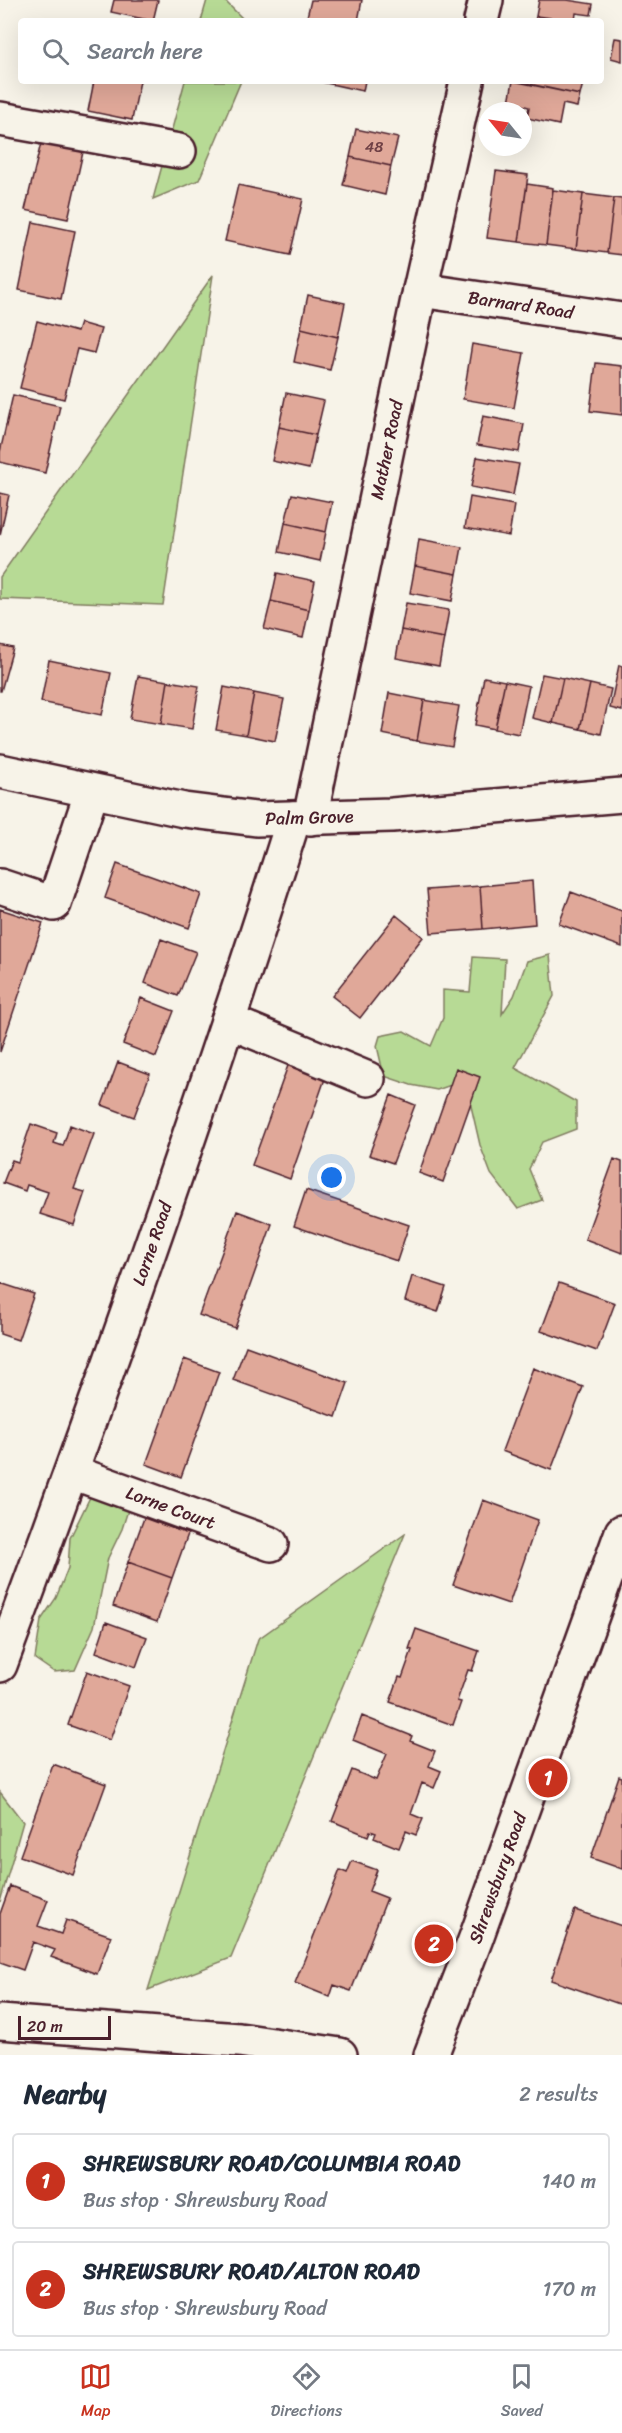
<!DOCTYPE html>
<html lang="en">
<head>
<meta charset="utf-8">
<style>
	body { margin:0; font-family:Sriracha,sans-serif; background:#f2f2f3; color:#1f2937 }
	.compass { position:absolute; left:478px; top:102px; width:54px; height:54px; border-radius:50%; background:#fff; box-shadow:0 6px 24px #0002; rotate:300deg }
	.scale { position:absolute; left:18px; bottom:15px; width:93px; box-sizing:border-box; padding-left:6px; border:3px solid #4a1f2b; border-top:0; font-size:16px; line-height:21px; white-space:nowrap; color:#4a1f2b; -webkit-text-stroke:4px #f7f3e8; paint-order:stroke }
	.you { position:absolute; left:332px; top:1178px; width:21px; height:21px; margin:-15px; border:4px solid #fff; border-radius:50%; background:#1a73e8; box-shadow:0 0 0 9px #1a73e833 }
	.badge { display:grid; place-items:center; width:39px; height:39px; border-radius:50%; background:#c8321e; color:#fff; font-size:20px; font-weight:700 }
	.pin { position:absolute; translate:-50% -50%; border:3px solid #fff; box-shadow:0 2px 6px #0006 }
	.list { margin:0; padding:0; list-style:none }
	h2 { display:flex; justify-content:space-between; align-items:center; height:78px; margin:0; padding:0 24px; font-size:26px }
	h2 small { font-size:20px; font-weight:400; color:#747a83 }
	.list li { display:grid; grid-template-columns:39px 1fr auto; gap:18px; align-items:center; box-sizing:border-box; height:96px; margin:0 12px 12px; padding:0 12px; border:2px solid #e0e1e3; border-radius:6px }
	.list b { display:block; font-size:22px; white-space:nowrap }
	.list p { margin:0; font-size:20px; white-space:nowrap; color:#747a83 }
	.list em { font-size:20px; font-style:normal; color:#747a83 }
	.icon { flex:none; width:33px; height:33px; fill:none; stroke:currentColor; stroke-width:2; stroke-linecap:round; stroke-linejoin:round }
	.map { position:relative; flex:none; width:622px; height:2055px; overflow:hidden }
	.search { position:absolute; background:#fff; box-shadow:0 6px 24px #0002; left:18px; right:18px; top:18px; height:66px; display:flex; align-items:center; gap:15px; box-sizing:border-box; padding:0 21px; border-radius:6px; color:#747a83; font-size:22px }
	.sheet { height:294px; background:#fff }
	nav { display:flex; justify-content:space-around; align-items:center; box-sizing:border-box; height:84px; border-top:2px solid #e0e1e3; background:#fff; font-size:16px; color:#747a83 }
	nav a { display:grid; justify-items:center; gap:3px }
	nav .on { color:#c8321e }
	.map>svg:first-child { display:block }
	.green { fill:#b7da95; stroke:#807c60; stroke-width:1.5 }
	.building { fill:#e0a899; stroke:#4a1f2b; stroke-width:1.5 }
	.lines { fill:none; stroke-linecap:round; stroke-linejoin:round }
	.minor-casing { stroke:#4a1f2b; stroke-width:38 }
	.minor { stroke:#f7f3e8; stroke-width:33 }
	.labels { text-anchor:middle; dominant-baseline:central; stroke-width:4.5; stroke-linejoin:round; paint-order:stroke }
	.number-label { font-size:15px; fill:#704146 }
	.street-label { font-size:18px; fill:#4a1f2b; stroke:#f7f3e8 }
</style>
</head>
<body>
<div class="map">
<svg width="622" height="2055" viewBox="0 0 622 2055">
	<rect width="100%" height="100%" fill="#f7f3e8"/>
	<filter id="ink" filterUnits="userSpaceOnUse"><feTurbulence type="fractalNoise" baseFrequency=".0167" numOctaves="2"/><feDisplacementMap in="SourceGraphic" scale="12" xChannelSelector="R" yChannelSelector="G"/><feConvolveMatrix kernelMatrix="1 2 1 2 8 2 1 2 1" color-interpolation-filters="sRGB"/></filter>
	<g filter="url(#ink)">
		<path class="green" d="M207,0H224L245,21H201Z
			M185,81H241L199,180L153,199Z
			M213,275L163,605L0,599V577Z
			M550,955L554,996L515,1068L576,1102V1129L542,1142L529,1169L542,1200L518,1209L491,1174L480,1145L465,1080L437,1090L411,1085L384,1076L377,1046L380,1036L404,1031L431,1046L443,1018V990L470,992L473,957L505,959L502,1014L514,996L527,961Z
			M95,1487L130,1504L122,1529L108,1558L94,1627L75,1670L54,1672L35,1659L41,1620L56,1598L68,1568L70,1538Z
			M405,1534L231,1958L148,1990L258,1639Z
			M0,1792L23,1822L0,1902Z"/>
		<path class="building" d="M114,0H158L153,21L111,12Z
			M311,0H362L358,21H306Z
			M539,0H567L593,4L591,15L576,13L575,21L536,16Z
			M536,16L564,21H535Z
			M615,38L622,39V61L611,58Z
			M94,81H140L132,120L88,111Z
			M317,81H365L363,91Z
			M513,81L580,95L577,107L563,104L559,125L527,118L529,107L509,102Z
			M516,81H573L583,83L580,95Z
			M356,129L398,138L391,166L350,157Z
			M41,143L83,152L68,219L25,210Z
			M350,157L391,166L385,195L343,185Z
			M496,171L528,175L519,242L487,238Z
			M527,184L553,188L546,245L519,242Z
			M238,185L303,199L290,255L225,241Z
			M553,190L583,194L576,249L546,245Z
			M583,194L614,198L607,253L576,249Z
			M614,198L622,199V255L607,253Z
			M33,222L75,231L61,299L19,290Z
			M308,295L345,303L338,337L301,328Z
			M37,321L77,332L80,323L101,329L94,353L77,349L64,399L20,388Z
			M301,328L338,337L330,370L294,362Z
			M472,344L524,353L514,408L463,399Z
			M596,363L622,366V415L590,411Z
			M286,393L324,401L316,435L279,427Z
			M13,395L60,406L45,473L0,462V452Z
			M483,416L524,424L519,452L477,445Z
			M279,427L316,435L309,469L272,461Z
			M477,457L519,464L513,495L471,487Z
			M0,493L9,495L0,535Z
			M292,494L332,502L326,532L285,523Z
			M470,497L514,505L509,536L465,528Z
			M285,523L326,532L320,561L279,552Z
			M419,539L462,547L457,574L415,566Z
			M415,566L457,574L452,601L410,593Z
			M277,573L315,581L309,610L271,601Z
			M271,601L309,610L303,638L264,629Z
			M406,603L449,610L444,638L401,630Z
			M401,630L444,638L439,666L396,658Z
			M0,645L13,648L1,691H0Z
			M49,660L111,673L102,715L41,702Z
			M619,665L622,666V711L610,708Z
			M542,674L563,678L553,723L532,718Z
			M138,676L168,681L161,724L130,719Z
			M484,677L505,681L495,729L475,725Z
			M563,678L590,684L580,729L553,723Z
			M168,681L199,686L192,729L161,724Z
			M505,681L529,686L519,734L495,729Z
			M590,684L611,689L601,734L580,729Z
			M224,687L254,693L246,735L216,730Z
			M254,693L284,699L275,741L246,735Z
			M389,693L424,700L417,741L382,734Z
			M424,700L459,706L452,747L417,741Z
			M117,864L201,894L189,928L105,898Z
			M532,881L535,924L483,929L480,886Z
			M480,886L483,929L431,933L427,890Z
			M571,892L622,911V947L559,924Z
			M0,909L43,923L0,1052Z
			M396,915L423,937L360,1018L332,996Z
			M161,939L196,952L178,996L145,983Z
			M141,998L174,1011L156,1057L123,1044Z
			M290,1060L327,1073L290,1179L252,1165Z
			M118,1062L150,1074L134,1117L102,1105Z
			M456,1068L480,1077L443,1182L419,1173Z
			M391,1095L415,1105L393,1163L369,1155Z
			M31,1124L57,1133L54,1143L63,1146L70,1125L94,1134L74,1189L85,1192L74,1225L40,1214L48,1192L27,1185L25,1191L3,1183L12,1160L18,1162Z
			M614,1159L622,1162V1253L585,1239Z
			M306,1190L409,1225L397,1261L294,1226Z
			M237,1211L272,1224L235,1328L199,1315Z
			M412,1276L446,1287L438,1312L405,1301Z
			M0,1283L34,1294L18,1340L0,1334Z
			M559,1283L615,1303L597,1351L541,1331Z
			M246,1346L348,1383L336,1417L233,1380Z
			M184,1359L219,1372L181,1477L146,1464Z
			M533,1368L583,1387L551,1470L502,1451Z
			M483,1500L538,1520L509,1604L453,1585Z
			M144,1518L188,1534L172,1578L128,1562Z
			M128,1562L172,1578L157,1622L113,1606Z
			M106,1622L147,1637L136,1667L96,1652Z
			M416,1629L479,1651L472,1671L468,1670L457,1701L461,1702L453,1725L390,1702L399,1677L402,1678L412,1650L409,1649Z
			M87,1671L129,1686L110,1740L68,1725Z
			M362,1716L412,1736L410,1741L435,1751L429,1766L441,1771L434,1788L422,1783L411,1814L423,1819L416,1835L406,1831L399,1848L374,1838L376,1833L370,1831L368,1836L332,1821L352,1770L376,1780L387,1754L353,1740Z
			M53,1764L106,1784L73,1875L20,1856Z
			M619,1776L622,1777V1869L591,1858Z
			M352,1861L377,1870L369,1891L387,1898L351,1991L334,1985L330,1997L295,1983L340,1870L347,1873Z
			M10,1886L48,1900L38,1926L61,1934L66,1920L111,1936L97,1974L51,1957L55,1950L33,1942L23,1970L0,1962V1914Z
			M575,1910L622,1926V2005L551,1980Z"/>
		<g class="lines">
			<defs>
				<g id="minor">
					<path d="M481,21L486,0"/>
					<path d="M0,119L179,151"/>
					<path id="s1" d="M420,290L622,320"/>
					<path id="s2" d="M0,771L184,810L256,819L392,815L622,795"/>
					<path id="s3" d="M310,818L420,290L467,81"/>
					<path d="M0,886L54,904L92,791"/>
					<path d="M228,1021L368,1079"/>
					<path id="s4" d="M72,1472L271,1544"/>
					<path id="s5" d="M0,1665C104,1385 204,1103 294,818"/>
					<path d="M0,2022L239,2040L340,2055"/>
					<path id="s6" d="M431,2055L476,1938L622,1532"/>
				</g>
			</defs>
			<use href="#minor" class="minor-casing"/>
			<use href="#minor" class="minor"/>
		</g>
	</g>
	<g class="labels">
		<g class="number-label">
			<text x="374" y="147">48</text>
		</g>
		<g class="street-label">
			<text stroke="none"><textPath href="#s1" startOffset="102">Barnard Road</textPath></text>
			<text stroke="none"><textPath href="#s3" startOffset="376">Mather Road</textPath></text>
			<text stroke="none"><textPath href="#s2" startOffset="314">Palm Grove</textPath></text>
			<text stroke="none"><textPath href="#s5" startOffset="448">Lorne Road</textPath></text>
			<text stroke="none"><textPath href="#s4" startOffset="105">Lorne Court</textPath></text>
			<text stroke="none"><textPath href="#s6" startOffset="189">Shrewsbury Road</textPath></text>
		</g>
	</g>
</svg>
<svg class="compass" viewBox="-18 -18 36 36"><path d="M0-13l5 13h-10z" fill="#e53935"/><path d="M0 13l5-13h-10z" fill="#747a83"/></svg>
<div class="scale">20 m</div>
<div class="you"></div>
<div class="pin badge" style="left:548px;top:1778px">1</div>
<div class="pin badge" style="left:434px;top:1944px">2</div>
<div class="search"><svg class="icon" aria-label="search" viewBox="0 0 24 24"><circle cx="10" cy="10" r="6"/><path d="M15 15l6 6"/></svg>Search here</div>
</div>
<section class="sheet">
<h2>Nearby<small>2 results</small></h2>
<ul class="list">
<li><span class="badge">1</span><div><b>SHREWSBURY ROAD/COLUMBIA ROAD</b><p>Bus stop · Shrewsbury Road</p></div><em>140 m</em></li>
<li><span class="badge">2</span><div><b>SHREWSBURY ROAD/ALTON ROAD</b><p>Bus stop · Shrewsbury Road</p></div><em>170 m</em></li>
</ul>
</section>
<nav>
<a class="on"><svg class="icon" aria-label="map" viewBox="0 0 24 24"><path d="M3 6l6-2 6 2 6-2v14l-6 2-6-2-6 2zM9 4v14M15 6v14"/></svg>Map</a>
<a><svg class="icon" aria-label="directions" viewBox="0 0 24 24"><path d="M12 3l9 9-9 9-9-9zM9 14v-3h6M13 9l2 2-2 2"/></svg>Directions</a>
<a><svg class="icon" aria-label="saved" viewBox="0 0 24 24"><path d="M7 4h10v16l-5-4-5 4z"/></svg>Saved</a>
</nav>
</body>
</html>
